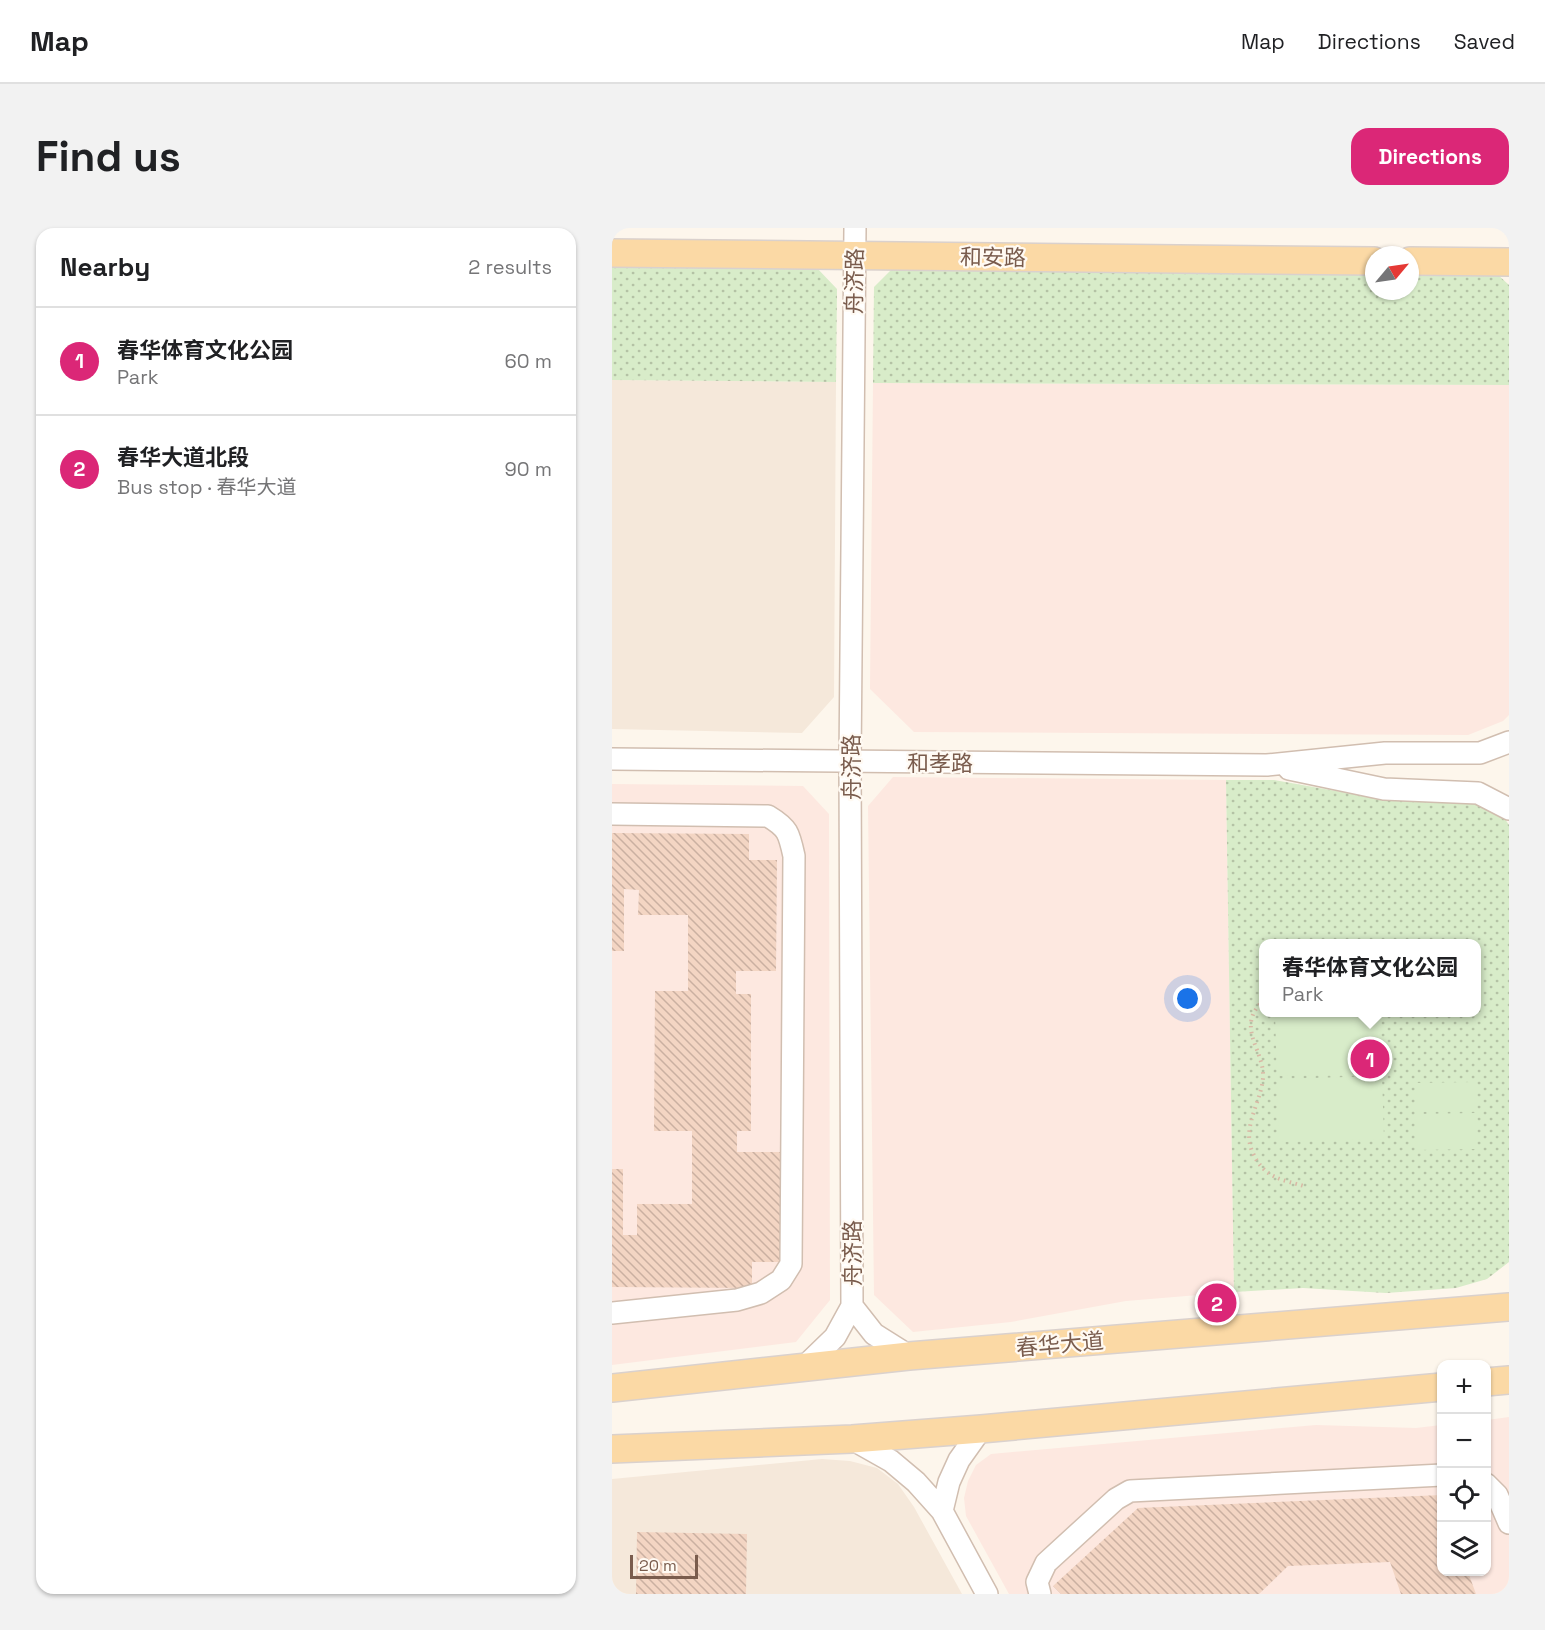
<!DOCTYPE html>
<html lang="en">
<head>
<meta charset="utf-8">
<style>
	body { margin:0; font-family:"Space Grotesk","Noto Sans SC",sans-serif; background:#f2f2f2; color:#202124 }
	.controls { position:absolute; right:18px; bottom:18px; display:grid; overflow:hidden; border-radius:12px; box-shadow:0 2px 4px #0004 }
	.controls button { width:54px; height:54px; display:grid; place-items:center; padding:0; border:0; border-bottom:2px solid #e0e0e0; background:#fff; color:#202124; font:30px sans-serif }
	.compass { position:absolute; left:753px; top:18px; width:54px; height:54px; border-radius:50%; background:#fff; box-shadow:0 2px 4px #0004; rotate:61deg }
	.scale { position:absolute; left:18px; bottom:15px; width:68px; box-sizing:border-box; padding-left:6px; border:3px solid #7a5c4d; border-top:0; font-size:16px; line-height:21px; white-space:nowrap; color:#7a5c4d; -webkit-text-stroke:4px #fffaf3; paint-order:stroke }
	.you { position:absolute; left:576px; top:771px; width:21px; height:21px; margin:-15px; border:4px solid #fff; border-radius:50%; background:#1a73e8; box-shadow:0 0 0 9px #1a73e833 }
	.badge { display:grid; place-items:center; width:39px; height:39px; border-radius:50%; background:#db2777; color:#fff; font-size:20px; font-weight:700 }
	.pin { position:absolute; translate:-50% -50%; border:3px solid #fff; box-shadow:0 2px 6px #0006 }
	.popup { position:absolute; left:647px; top:711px; width:222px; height:78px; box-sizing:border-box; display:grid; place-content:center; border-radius:12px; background:#fff; filter:drop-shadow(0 2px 4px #0005); font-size:20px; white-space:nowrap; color:#757577 }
	.popup b { font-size:22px; color:#202124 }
	.popup::after { content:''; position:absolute; left:50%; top:100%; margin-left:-12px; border:12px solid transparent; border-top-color:#fff }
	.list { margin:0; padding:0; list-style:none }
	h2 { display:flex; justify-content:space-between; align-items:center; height:78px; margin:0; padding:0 24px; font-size:26px }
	h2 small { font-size:20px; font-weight:400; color:#757577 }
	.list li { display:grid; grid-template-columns:39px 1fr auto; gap:18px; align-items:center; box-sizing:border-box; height:108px; padding:0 24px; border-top:2px solid #e0e0e0 }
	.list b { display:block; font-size:22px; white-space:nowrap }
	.list p { margin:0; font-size:20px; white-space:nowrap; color:#757577 }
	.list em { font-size:20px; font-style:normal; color:#757577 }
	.icon { flex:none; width:33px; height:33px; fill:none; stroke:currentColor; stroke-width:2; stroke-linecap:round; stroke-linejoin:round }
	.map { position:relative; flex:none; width:897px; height:1366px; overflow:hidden; border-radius:18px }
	header { display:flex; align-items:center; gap:36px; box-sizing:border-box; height:84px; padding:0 30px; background:#fff; border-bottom:2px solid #e0e0e0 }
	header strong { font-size:28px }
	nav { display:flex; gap:33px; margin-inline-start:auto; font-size:21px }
	.intro { display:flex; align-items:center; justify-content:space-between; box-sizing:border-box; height:144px; padding:0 36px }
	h1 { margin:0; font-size:42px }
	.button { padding:15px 27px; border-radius:18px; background:#db2777; color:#fff; font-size:21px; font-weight:700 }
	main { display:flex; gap:36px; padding:0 36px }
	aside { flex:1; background:#fff; border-radius:18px; box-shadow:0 2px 4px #0004 }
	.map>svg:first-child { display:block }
	.residential { fill:#f5e8da }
	.commercial { fill:#fde8e0 }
	.grass { fill:url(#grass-dots); fill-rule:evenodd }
	.garden { fill:#d8ecc9 }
	.building { fill:url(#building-back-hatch) }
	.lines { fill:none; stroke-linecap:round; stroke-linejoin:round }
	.minor-casing { stroke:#d1beb0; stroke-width:24 }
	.major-casing { stroke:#dad1cd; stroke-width:30 }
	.path { stroke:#d9b8a5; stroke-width:4; stroke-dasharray:1.5 4.5; stroke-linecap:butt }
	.minor { stroke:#fff; stroke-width:21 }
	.major { stroke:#fbd9a5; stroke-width:27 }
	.labels { text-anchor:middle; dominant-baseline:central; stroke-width:4.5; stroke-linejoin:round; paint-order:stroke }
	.street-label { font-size:22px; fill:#7a5c4d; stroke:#fffaf3 }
</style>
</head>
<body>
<header>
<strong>Map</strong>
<nav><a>Map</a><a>Directions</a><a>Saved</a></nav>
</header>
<div class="intro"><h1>Find us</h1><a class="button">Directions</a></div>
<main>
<aside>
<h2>Nearby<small>2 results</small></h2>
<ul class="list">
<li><span class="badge">1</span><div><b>春华体育文化公园</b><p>Park</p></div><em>60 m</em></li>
<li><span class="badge">2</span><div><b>春华大道北段</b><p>Bus stop · 春华大道</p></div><em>90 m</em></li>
</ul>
</aside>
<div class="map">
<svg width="897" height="1366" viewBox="0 0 897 1366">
	<defs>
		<pattern id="grass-dots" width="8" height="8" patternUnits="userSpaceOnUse" patternTransform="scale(1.5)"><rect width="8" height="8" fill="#d8ecc9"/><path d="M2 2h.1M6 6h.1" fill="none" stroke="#b4c2a5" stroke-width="1.8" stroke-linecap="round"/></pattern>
		<pattern id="building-back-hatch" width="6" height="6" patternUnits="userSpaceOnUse" patternTransform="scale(1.5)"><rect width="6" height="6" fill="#f3d5c3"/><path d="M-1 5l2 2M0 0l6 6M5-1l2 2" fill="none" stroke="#cab0a1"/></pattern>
	</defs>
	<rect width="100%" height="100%" fill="#fdf6ec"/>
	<path class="residential" d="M0,152L224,154L222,469L190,505L0,501Z
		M210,1231L238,1233L265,1240L286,1256L302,1279L350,1366H0V1251Z"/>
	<path class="commercial" d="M261,155L897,157V487L891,493L856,507L302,504L258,461Z
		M281,549L614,552L622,1064L514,1073L399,1094L301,1104L262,1067L256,578Z
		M0,556L191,558L217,586L218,1072L184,1114L0,1137Z
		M897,1189V1366H397L354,1288L352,1270L356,1253L364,1237L379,1226L704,1197L804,1200L829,1197L830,1344H874L875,1192Z"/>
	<path class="grass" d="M0,37L204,39L225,61L224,154L0,152Z
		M284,37L762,43V63H798V43L884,45L897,57V157L261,155L262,59Z
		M614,552H662L775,572L865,576L893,591L897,597V1034L875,1051L844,1060L774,1065L691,1060L622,1064ZM652,716H864V784H652Z"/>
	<path class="garden" d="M692,785H768L770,846L665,848L663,785Z
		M770,848L772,911L667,914L665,851Z
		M863,854V883L803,884V855Z
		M863,885L864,921L804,922L803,886Z"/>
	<path class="building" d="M0,605L137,606V632H165L164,743H124V766H139V903H125V924H168V1034H140V1060L0,1059V941H11V1007H25V976H80V903H42L43,763H76V687H26L27,662L12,661V723H0Z
		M830,1267V1344H856L864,1366H789L778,1334L676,1338L647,1366H449L441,1358L526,1280Z
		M25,1304L135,1306L134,1366H24Z"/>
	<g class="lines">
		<defs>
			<path id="minor" d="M0,531L655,537L773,525H868L897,514
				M677,541L772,561L866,565L897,581
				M0,586L156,588C176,600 177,605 182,628L179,1036L169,1052L149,1065L125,1072L0,1085
				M240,1078L262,1106L297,1128
				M192,1139L223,1109L240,1078L238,534L243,0
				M240,1211L279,1233L304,1254L330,1283L375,1366
				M874,1256L885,1267L897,1295
				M330,1283L337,1254L347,1232L369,1201
				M428,1366L425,1354L434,1335L504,1271L518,1263L830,1247"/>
			<path id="major" d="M0,25L762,33
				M798,33L897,34
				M874,1154L897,1152
				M0,1160L297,1128L897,1079
				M0,1221L240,1211L369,1201L830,1159"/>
		</defs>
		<use href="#minor" class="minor-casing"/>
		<use href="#major" class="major-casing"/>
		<path class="path" d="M652,772C622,799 653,822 651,850C649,874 630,899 640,923C652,951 669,951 695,959"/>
		<use href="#minor" class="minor"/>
		<use href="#major" class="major"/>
	</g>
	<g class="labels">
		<g class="street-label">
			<text transform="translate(381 29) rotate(1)">和安路</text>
			<text transform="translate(242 53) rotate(-89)">舟济路</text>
			<text x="328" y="535">和孝路</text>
			<text transform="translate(239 539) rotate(-90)">舟济路</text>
			<text transform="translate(240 1025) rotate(-90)">舟济路</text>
			<text transform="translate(448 1116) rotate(-5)">春华大道</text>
		</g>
	</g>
</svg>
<div class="controls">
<button>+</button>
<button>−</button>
<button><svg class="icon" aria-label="locate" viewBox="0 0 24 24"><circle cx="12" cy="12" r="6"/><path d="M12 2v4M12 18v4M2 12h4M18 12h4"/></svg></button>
<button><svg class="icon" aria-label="layers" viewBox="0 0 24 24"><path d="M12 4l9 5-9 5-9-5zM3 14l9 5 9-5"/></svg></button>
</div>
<svg class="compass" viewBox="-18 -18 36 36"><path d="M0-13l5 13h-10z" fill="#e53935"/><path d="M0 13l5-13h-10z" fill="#757577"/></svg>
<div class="scale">20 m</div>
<div class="you"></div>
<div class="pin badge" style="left:758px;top:831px">1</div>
<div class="popup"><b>春华体育文化公园</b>Park</div>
<div class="pin badge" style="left:605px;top:1075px">2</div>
</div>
</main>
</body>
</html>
